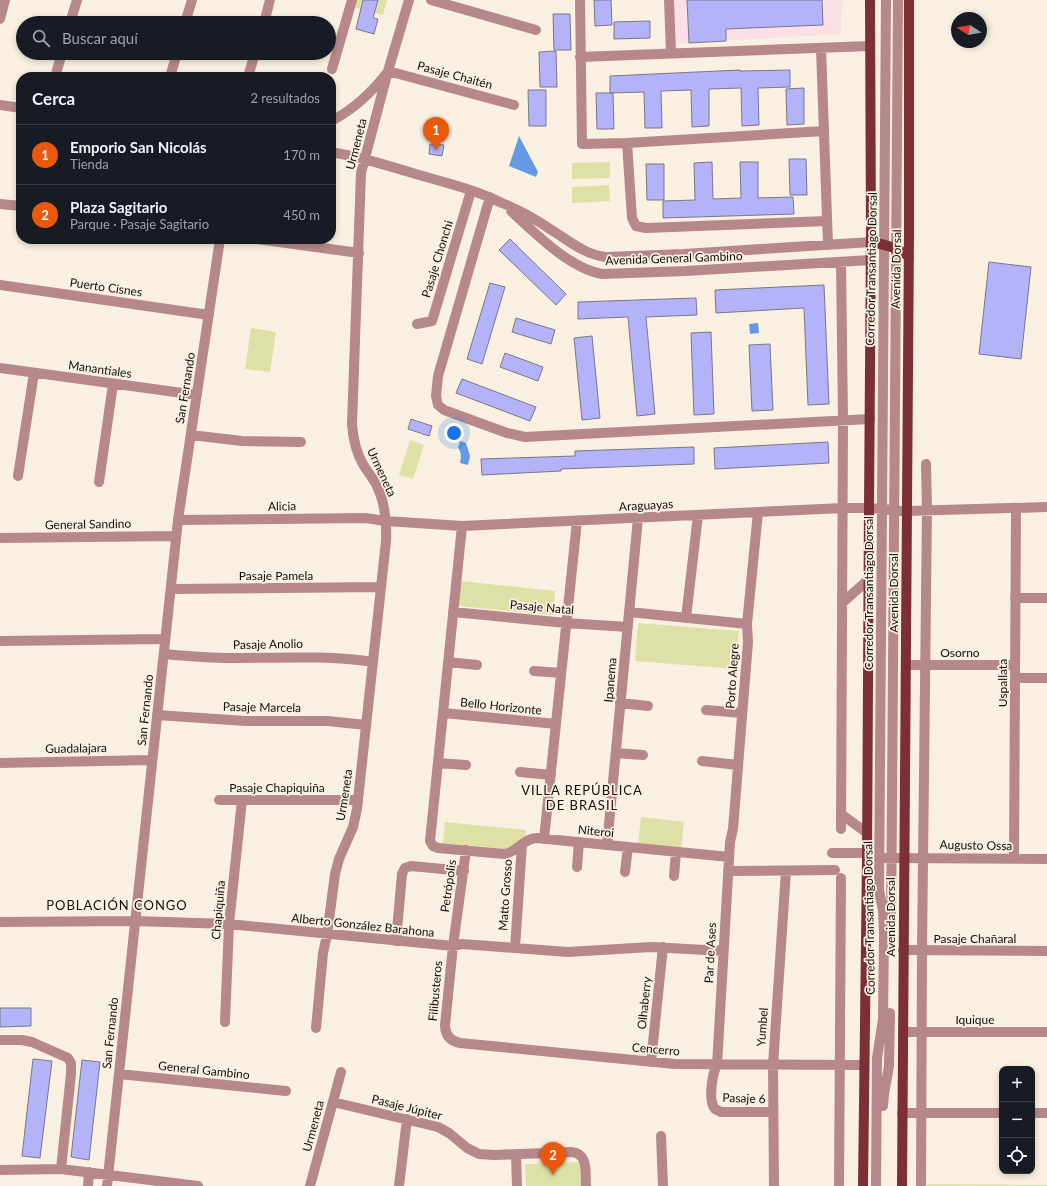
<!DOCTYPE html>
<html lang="es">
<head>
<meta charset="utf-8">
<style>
	body { margin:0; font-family:Lato,sans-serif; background:#242831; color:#f1f3f6 }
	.controls { position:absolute; right:12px; bottom:12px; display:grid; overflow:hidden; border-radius:8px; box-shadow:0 2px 6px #0003 }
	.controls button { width:36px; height:36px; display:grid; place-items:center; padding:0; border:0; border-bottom:1px solid #363941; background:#171b24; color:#f1f3f6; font:20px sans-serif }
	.compass { position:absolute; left:951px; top:12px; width:36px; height:36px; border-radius:50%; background:#171b24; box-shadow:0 2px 6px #0003; rotate:281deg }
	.you { position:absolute; left:454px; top:433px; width:14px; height:14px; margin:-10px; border:3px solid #fff; border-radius:50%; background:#1a73e8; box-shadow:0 0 0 6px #1a73e833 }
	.badge { display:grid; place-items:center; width:26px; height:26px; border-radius:50%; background:#ea580c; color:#fff; font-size:13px; font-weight:700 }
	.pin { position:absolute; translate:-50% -33px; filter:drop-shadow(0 1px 2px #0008) }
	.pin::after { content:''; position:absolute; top:21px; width:14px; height:12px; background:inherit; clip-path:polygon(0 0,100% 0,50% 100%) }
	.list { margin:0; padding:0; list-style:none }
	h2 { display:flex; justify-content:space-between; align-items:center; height:52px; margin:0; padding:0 16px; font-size:17px }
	h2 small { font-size:13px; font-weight:400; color:#9ea1a6 }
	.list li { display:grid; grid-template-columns:26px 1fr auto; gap:12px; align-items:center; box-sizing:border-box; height:60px; padding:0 16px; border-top:1px solid #363941 }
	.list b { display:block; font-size:15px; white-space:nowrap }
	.list p { margin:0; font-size:13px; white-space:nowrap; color:#9ea1a6 }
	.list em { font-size:13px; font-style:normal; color:#9ea1a6 }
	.icon { flex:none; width:22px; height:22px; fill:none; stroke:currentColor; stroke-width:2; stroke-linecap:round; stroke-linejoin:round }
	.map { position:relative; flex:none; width:1047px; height:1186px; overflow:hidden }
	.search { position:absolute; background:#171b24; box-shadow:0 2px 6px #0003; left:16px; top:16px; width:320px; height:44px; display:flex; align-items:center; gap:10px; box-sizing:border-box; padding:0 14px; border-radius:22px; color:#9ea1a6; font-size:15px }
	.panel { position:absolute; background:#171b24; box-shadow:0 2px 6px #0003; left:16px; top:72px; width:320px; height:172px; border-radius:16px }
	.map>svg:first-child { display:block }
	.commercial { fill:#fae0e6 }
	.green { fill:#dee1a6 }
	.water { fill:#6599e4 }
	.building { fill:#b4b2f8; stroke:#787887 }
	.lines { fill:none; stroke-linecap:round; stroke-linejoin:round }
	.minor { stroke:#b68889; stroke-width:10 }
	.major { stroke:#7c3035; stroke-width:10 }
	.labels { text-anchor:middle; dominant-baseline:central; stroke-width:3.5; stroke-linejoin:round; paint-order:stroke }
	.street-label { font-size:12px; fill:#120f0a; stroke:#faf0e1 }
	.neighbourhood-label { font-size:13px; letter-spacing:1px; fill:#120f0a; stroke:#faf0e1 }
</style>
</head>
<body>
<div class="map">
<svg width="1047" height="1186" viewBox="0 0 1047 1186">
	<rect width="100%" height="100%" fill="#faf0e1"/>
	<path class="commercial" d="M672,0H842L841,34L672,44Z"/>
	<path class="green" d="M355,0H387L383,15L353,7Z
		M610,162V178L572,179V163Z
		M609,185L610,201L572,203V187Z
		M251,328L276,332L270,372L245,369Z
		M410,440L424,445L413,479L399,475Z
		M460,581L555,591L553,615L458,606Z
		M638,623L739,631L736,669L635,661Z
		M641,817L684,822L681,848L638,843Z
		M445,822L526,830L524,851L443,843Z
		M580,1162L581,1186H526L525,1164Z
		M927,1184L1047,1185V1186H927Z"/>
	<path class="water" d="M519,136L538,172L536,177L509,166Z
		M758,323L759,333L750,334L749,324Z
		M460,441L466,443L470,456L468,465L460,463C461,457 462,453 458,448Z"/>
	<path class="building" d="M363,0H378L373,18L378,19L374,34L356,29Z
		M594,0H611L612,25L595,26Z
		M687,0H822L823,25L726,29V41L689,43Z
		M553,14H570L571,50H554Z
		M650,21V38L614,39V22Z
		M556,51L557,87H540L539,52Z
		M740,70V71L790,70V87L758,88L759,125L742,126L741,88L709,89V126L692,127L691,90L661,91L662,128H645L644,92L610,93V76Z
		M804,88V124L787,125L786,89Z
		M528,90H546V126H529Z
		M596,93H613L614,129H597Z
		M430,144L444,145L442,156L429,154Z
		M789,159H806L807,195H790Z
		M712,162L713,199L741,198L740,162H758V198L793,197L794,214L663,218V201L695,200L694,163Z
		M646,164H664V200H647Z
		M510,239L566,294L556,305L499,250Z
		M989,262L1031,267L1021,359L979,354Z
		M490,283L505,287L482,364L467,359Z
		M824,285L829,404L808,405L804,308L716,313L715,290Z
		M696,298L697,315L646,317L655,414L637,416L628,317L578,319V302Z
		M516,318L555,330L551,344L512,332Z
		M711,332L714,414L694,415L691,333Z
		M592,336L600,418L582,420L574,338Z
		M770,344L773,410L752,411L749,345Z
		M505,353L543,367L538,381L500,367Z
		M462,379L536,407L530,421L456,393Z
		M411,419L432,426L429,436L408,429Z
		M828,442L829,463L715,469L714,448Z
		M694,447V464L561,469V471L482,475L481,459L575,456V451Z
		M0,1008H31V1026L0,1027Z
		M33,1059L52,1061L40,1158L22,1156Z
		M82,1060L100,1062L89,1160L71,1157Z"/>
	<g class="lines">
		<path class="minor" d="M431,0L536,30
			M580,0L582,144L627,143L824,131
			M669,0L671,53
			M0,19L5,0
			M70,23L77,0
			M185,23L192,0
			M264,23L270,0
			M821,48L828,245
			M580,57L870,46
			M332,69L352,0
			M388,71L514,105
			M55,77L62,53
			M170,77L177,53
			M248,77L255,53
			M0,105L21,108
			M331,121C353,110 371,93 386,74
			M627,143L632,218L636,226L646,228L827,221
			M331,152C361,157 390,166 419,175C447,183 476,190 502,203C519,210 535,219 550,229C568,240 585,255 606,257L684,254L871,242
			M490,197L438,376L436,396L438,405L444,410L507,433L525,437L870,419
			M0,204L21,206
			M511,211C535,233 569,268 602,274L686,271L871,260
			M257,239L359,253
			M841,262L843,421L841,829
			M0,285L209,315
			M417,324L432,321L471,191
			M0,368L197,395
			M191,435L242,441L301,442
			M18,476L34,373
			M99,482L113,384
			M758,512L747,624L748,642L733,829L730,842L717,1065C712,1074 708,1101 715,1109L721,1112H773
			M178,520L365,518L386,521L462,526L843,508H869L907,511L1047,507
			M462,526L430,841L433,846L438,848L504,854C517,853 523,838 537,838L729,857
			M0,538L176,536
			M171,589L381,587
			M1015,598H1047
			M842,603L868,580
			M453,612L566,623L628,627
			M629,612L747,624
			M686,618L698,515
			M0,641L165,639
			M164,654C186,656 209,658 231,658C279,658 326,655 373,662
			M448,662L477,665
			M906,665H1015
			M534,671L561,673
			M1015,678H1047
			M620,703L648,706
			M706,710L742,713
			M444,713L556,724
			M157,715L245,721H328L366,725
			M616,753L643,755
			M702,761L738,765
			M0,763L152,760
			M438,763L466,765
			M520,772L551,775
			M219,800H358
			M841,814L867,833
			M544,839L577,521
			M607,845L638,518
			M466,850L453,946L445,1025C445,1035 450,1041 460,1043L675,1064L864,1065
			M832,853H867
			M885,858L1047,859
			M1014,859L1016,508
			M577,867L579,842
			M728,871L835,870
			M625,872L628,847
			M674,876L676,852
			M0,922L135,921L229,924L453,946L462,944L568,952L651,947L723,951
			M891,933L898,0
			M396,941L402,874L405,868L411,866L464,871
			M515,948L522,844
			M903,950L1047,951
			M225,1022L229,924L242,800
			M316,1028L323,953L327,935L335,874L339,859L353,827L357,809L386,541C387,521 385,502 376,484C372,477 368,472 364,466C356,453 353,439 352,424L361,173L388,71L409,0
			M903,1032H1047
			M0,1040H22L32,1042L68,1058L71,1063V1074L61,1169
			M651,1062L663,947
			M119,1074L286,1091
			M333,1102L438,1127L449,1133L467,1148L479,1154L494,1155L571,1152C589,1153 585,1173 586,1186
			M883,1106L884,1094L889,1066L890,1013
			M902,1113H1002
			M1032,1113H1047
			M661,1136L663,1186
			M516,1154L517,1186
			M0,1170L61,1169L198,1186
			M88,1186L89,1172
			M107,1186L178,520L220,239
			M310,1186L341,1072
			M399,1186L407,1119
			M774,1186L773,1065L786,871
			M839,1186L841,878
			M876,1186L877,1058L883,1019L884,933L883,911L879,890L886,0
			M921,1186L922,950L927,510L926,464"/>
		<path class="major" d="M871,242C885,245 898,247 909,257
			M863,1186L867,859L869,508L871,234L870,0
			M902,1186L909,234V0"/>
	</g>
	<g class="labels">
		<g class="street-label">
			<text transform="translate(455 75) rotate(15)">Pasaje Chaitén</text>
			<text transform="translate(356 144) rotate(-76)">Urmeneta</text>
			<text transform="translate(674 258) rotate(-2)">Avenida General Gambino</text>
			<text transform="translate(437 259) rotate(-73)">Pasaje Chonchi</text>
			<text transform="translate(871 269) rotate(-89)">Corredor Transantiago Dorsal</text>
			<text transform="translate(896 269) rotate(-89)">Avenida Dorsal</text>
			<text transform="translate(106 287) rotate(8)">Puerto Cisnes</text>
			<text transform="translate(100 369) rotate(8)">Manantiales</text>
			<text transform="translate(185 388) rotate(-81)">San Fernando</text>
			<text transform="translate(382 472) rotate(65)">Urmeneta</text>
			<text transform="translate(646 505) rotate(-3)">Araguayas</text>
			<text transform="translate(282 506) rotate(-1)">Alicia</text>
			<text transform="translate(88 524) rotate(-1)">General Sandino</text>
			<text x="276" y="575">Pasaje Pamela</text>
			<text transform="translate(868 593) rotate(-90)">Corredor Transantiago Dorsal</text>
			<text transform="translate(893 593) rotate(-90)">Avenida Dorsal</text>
			<text transform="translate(542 607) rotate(5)">Pasaje Natal</text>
			<text transform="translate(268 644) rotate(-1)">Pasaje Anolio</text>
			<text x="960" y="652">Osorno</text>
			<text transform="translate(732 676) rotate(-86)">Porto Alegre</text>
			<text transform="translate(610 680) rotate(-85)">Ipanema</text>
			<text transform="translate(1002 683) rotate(-90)">Uspallata</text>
			<text transform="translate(501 706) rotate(6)">Bello Horizonte</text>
			<text transform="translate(262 707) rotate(1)">Pasaje Marcela</text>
			<text transform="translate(145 710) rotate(-84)">San Fernando</text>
			<text transform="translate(76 748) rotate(-1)">Guadalajara</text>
			<text x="277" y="787">Pasaje Chapiquiña</text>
			<text transform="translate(344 795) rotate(-81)">Urmeneta</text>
			<text transform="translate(596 831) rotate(6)">Niteroi</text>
			<text transform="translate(976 845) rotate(1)">Augusto Ossa</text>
			<text transform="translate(448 886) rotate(-82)">Petrópolis</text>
			<text transform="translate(505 895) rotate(-86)">Matto Grosso</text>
			<text transform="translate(218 910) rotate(-85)">Chapiquiña</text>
			<text transform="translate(890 917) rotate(-90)">Avenida Dorsal</text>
			<text transform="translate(869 918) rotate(-91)">Corredor Transantiago Dorsal</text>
			<text transform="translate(363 925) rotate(6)">Alberto González Barahona</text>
			<text x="975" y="938">Pasaje Chañaral</text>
			<text transform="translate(710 953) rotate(-87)">Par de Ases</text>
			<text transform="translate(435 991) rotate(-85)">Filibusteros</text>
			<text transform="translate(644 1003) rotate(-84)">Olhaberry</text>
			<text x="975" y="1019">Iquique</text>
			<text transform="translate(762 1027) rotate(-86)">Yumbel</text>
			<text transform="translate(110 1033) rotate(-84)">San Fernando</text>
			<text transform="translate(656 1049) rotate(5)">Cencerro</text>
			<text transform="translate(204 1070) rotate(6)">General Gambino</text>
			<text transform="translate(744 1098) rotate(2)">Pasaje 6</text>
			<text transform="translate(407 1107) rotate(14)">Pasaje Júpiter</text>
			<text transform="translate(313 1126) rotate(-75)">Urmeneta</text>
		</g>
		<g class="neighbourhood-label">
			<text x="582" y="790">VILLA REPÚBLICA<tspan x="582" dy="15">DE BRASIL</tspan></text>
			<text x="117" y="905">POBLACIÓN CONGO</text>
		</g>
	</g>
</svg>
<div class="controls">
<button>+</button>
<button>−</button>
<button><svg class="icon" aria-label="locate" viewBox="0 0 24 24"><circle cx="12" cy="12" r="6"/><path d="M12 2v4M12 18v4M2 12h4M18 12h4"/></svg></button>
</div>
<svg class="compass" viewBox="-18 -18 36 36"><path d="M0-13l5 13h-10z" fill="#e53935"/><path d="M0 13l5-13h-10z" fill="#9ea1a6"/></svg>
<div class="you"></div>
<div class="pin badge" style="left:436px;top:150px">1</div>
<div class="pin badge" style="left:553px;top:1175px">2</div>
<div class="search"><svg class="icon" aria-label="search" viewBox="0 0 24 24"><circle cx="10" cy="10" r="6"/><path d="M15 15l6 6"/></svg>Buscar aquí</div>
<section class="panel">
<h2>Cerca<small>2 resultados</small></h2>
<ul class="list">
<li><span class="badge">1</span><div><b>Emporio San Nicolás</b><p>Tienda</p></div><em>170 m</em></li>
<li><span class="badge">2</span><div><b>Plaza Sagitario</b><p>Parque · Pasaje Sagitario</p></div><em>450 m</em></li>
</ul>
</section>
</div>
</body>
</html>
